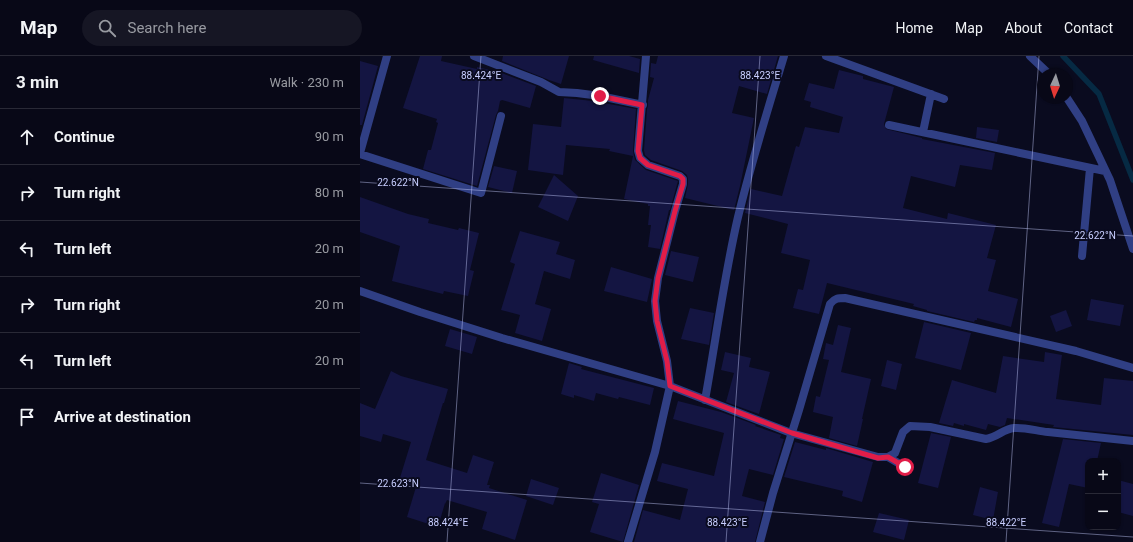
<!DOCTYPE html>
<html lang="en">
<head>
<meta charset="utf-8">
<style>
	body { margin:0; font-family:Roboto,sans-serif; background:#161624; color:#f1f3f6 }
	.controls { position:absolute; right:12px; bottom:12px; display:grid; overflow:hidden; border-radius:8px; box-shadow:0 1px 3px #0004 }
	.controls button { width:36px; height:36px; display:grid; place-items:center; padding:0; border:0; border-bottom:1px solid #292936; background:#080817; color:#f1f3f6; font:20px sans-serif }
	.compass { position:absolute; left:677px; top:12px; width:36px; height:36px; border-radius:50%; background:#080817; box-shadow:0 1px 3px #0004; rotate:184deg }
	.stop { position:absolute; width:12px; height:12px; margin:-9px; border:3px solid #e11d48; border-radius:50%; background:#fff }
	.stop.end { background:#e11d48; border-color:#fff; box-shadow:0 1px 4px #0008 }
	.list { margin:0; padding:0; list-style:none }
	h2 { display:flex; justify-content:space-between; align-items:center; height:52px; margin:0; padding:0 16px; font-size:17px }
	h2 small { font-size:13px; font-weight:400; color:#989aa1 }
	.list li { display:grid; grid-template-columns:26px 1fr auto; gap:12px; align-items:center; box-sizing:border-box; height:56px; padding:0 16px; border-top:1px solid #292936 }
	.list b { display:block; font-size:15px; white-space:nowrap }
	.list em { font-size:13px; font-style:normal; color:#989aa1 }
	.icon { flex:none; width:22px; height:22px; fill:none; stroke:currentColor; stroke-width:2; stroke-linecap:round; stroke-linejoin:round }
	.map { position:relative; flex:none; width:773px; height:486px; overflow:hidden }
	header { display:flex; align-items:center; gap:24px; box-sizing:border-box; height:56px; padding:0 20px; background:#080817; border-bottom:1px solid #292936 }
	header strong { font-size:19px }
	nav { display:flex; gap:22px; margin-inline-start:auto; font-size:14px }
	.search { width:280px; height:36px; background:#161624; display:flex; align-items:center; gap:10px; box-sizing:border-box; padding:0 14px; border-radius:22px; color:#989aa1; font-size:15px }
	main { display:flex }
	aside { flex:1; background:#080817 }
	.map>svg:first-child { display:block }
	.lines { fill:none; stroke-linecap:round; stroke-linejoin:round }
	.stream { stroke:#062a43; stroke-width:5.5 }
	.building { fill:#141542 }
	.street { stroke:#303f84; stroke-width:8 }
	.route { stroke:#e11d48; stroke-width:5 }
	.ticks { fill:none; stroke:#c8ceff; stroke-width:1; stroke-opacity:0.45 }
	.ticks-label { font-size:10px; text-anchor:middle; fill:#c8ceff; stroke:#0a0b1f; stroke-width:4; stroke-linejoin:round; paint-order:stroke }
</style>
</head>
<body>
<header>
<strong>Map</strong>
<div class="search"><svg class="icon" aria-label="search" viewBox="0 0 24 24"><circle cx="10" cy="10" r="6"/><path d="M15 15l6 6"/></svg>Search here</div>
<nav><a>Home</a><a>Map</a><a>About</a><a>Contact</a></nav>
</header>
<main>
<aside>
<h2>3 min<small>Walk · 230 m</small></h2>
<ul class="list">
<li><svg class="icon" aria-label="ahead" viewBox="0 0 24 24"><path d="M12 20V5M6 11l6-6 6 6"/></svg><div><b>Continue</b></div><em>90 m</em></li>
<li><svg class="icon" aria-label="right" viewBox="0 0 24 24"><path d="M7 20v-9h11M14 6l5 5-5 5"/></svg><div><b>Turn right</b></div><em>80 m</em></li>
<li><svg class="icon" aria-label="left" viewBox="0 0 24 24"><path d="M17 20v-9H6M10 6l-5 5 5 5"/></svg><div><b>Turn left</b></div><em>20 m</em></li>
<li><svg class="icon" aria-label="right" viewBox="0 0 24 24"><path d="M7 20v-9h11M14 6l5 5-5 5"/></svg><div><b>Turn right</b></div><em>20 m</em></li>
<li><svg class="icon" aria-label="left" viewBox="0 0 24 24"><path d="M17 20v-9H6M10 6l-5 5 5 5"/></svg><div><b>Turn left</b></div><em>20 m</em></li>
<li><svg class="icon" aria-label="arrive" viewBox="0 0 24 24"><path d="M6 21V4h12l-3 4 3 4H6"/></svg><div><b>Arrive at destination</b></div></li>
</ul>
</aside>
<div class="map">
<svg width="773" height="486" viewBox="0 0 773 486">
	<rect width="100%" height="100%" fill="#0a0b1f"/>
	<g class="lines">
		<path class="stream" d="M703,0L739,38L773,124"/>
	</g>
	<path class="building" d="M60,0H82L81,5L117,13V11L139,16L176,30L170,52L142,44L140,45L138,55L136,59L117,130L63,113L68,94H71L78,67L76,66L77,63L43,52Z
		M143,0H209L201,28L189,24L142,5Z
		M234,0H269L280,3L279,17L233,4Z
		M298,0H418L407,38L379,30L372,57L394,62L380,130L374,154L325,142L328,128V123L327,119L322,115L291,104L285,99L284,94L287,53L288,50V44L294,22L290,21L291,7L296,8Z
		M0,5L18,10L2,69H0Z
		M479,14L503,20V23L534,31L524,68L526,73L562,82V83L635,97L632,114L600,109L595,131L551,120L543,152L587,163L588,157L636,169L627,202L636,204L628,235L658,243L651,271L617,262V264H615L614,266L567,255V254L553,250L554,248L467,227L459,258L433,252L438,233L443,234L450,204L421,197L428,168L385,157L391,133L422,140L436,90L439,91L445,71L479,77L483,61L450,51L451,46L444,44L449,27L474,33Z
		M204,42L233,45L276,53L273,95L275,104L286,114L318,125L310,154H309L300,193L288,191L291,169H288L290,150H288V148L264,143L273,100L249,95L250,93L206,89L203,119L168,114L173,68L201,71Z
		M617,71L639,74L637,86L616,82Z
		M134,110L157,115L152,137L128,131Z
		M194,119L218,140L208,165L178,151Z
		M0,141L48,158L69,163L68,167L98,174L99,172L119,177L110,214L114,215L108,240L84,235L83,238L32,225L40,190L0,176Z
		M160,175L200,186L196,198L215,204L210,223L184,215L175,248L191,253L182,285L155,277L160,259L141,254L155,208L150,206Z
		M311,195L339,201L333,226L305,219Z
		M251,211L292,223L287,246L244,235Z
		M731,243L764,249L760,270L727,264Z
		M330,252L354,257L349,289L321,283Z
		M706,254L712,270L696,276L690,260Z
		M564,266L611,277L601,314L555,302Z
		M478,269L491,272L481,316L511,323L502,363H503L497,390L469,382L473,361L453,356L456,340L460,341L469,304L463,303L466,287L473,289Z
		M90,273L117,281L112,298L85,290Z
		M365,296L391,302L389,311L410,316L399,358L366,346L374,317L361,314Z
		M685,296L702,299L696,343L741,349L744,322L773,325V379L693,371L694,369L647,362L645,369L640,371L628,368L626,374L604,368V370L594,367L593,370L579,367L592,324L636,337L643,300L684,306Z
		M527,304L542,308L536,334L521,330Z
		M209,307L222,311L221,313L294,332L290,349L259,341L258,343L236,337L234,345L214,339V342L201,338Z
		M31,315L41,320L88,333L84,347H83L66,404L107,417L113,399L134,406L127,429H130L129,432L167,444L155,484L122,473L127,456L87,444L85,448V447L78,471L47,461L56,431L39,425L51,386L23,378L21,386L0,380V347L15,353Z
		M318,345L361,356L396,369L395,370L421,379L420,382L424,383L413,419L389,413L382,440L405,446L395,486H274L283,454L320,464L328,433L297,425L302,407L354,420L364,377L313,363Z
		M571,377L591,381L578,432L558,427Z
		M703,383L741,387L737,405H728V432L709,428L699,471L682,467Z
		M435,386L466,394V392L513,406L502,446L482,440L483,435L424,421Z
		M241,417L279,429L263,486L230,476L239,448L232,446Z
		M171,423L199,432L193,449L166,440Z
		M758,424L773,428V460L758,456Z
		M620,431L638,436L633,464L613,459Z
		M519,457L549,464L544,484L513,476Z"/>
	<g class="lines">
		<path class="street" d="M114,0L181,26L199,36L217,37L240,40L283,49
			M466,0L584,43
			M670,0L689,18
			M707,42L722,65L750,124L773,193
			M529,69L745,115
			M563,76L571,38
			M0,97L27,0
			M0,98L121,137L141,60
			M722,200L730,112
			M0,235L60,256L142,282L310,330L431,377L518,401H528L535,397L543,376L550,370L570,371L626,383C638,381 643,373 654,372C665,371 677,375 688,376C716,379 745,382 773,385
			M345,344C356,283 364,221 378,161C391,107 408,53 424,0
			M528,401L545,411
			M268,486L295,396L310,330L307,305L297,265L295,245L298,222L315,155L323,128V123L320,120L288,109L280,102L278,95L286,0
			M400,486L413,437L439,354L470,248C475,242 478,242 485,242L716,295L773,312"/>
	</g>
	<g class="lines">
		<path class="route" d="M240,40L282,49L278,95L280,102L288,109L320,120L323,123V128L315,155L298,222L295,245L297,265L307,305L310,330L432,377L518,402L528,401L545,411"/>
	</g>
	<path class="ticks" d="M0,126L773,180M0,427L773,481M87,486L121,0M366,486L400,0M646,486L679,0"/>
	<g class="ticks-label">
		<text x="121" y="23">88.424°E</text>
		<text x="400" y="23">88.423°E</text>
		<text x="38" y="130">22.622°N</text>
		<text x="735" y="183">22.622°N</text>
		<text x="38" y="431">22.623°N</text>
		<text x="88" y="470">88.424°E</text>
		<text x="367" y="470">88.423°E</text>
		<text x="646" y="470">88.422°E</text>
	</g>
</svg>
<div class="controls">
<button>+</button>
<button>−</button>
</div>
<svg class="compass" viewBox="-18 -18 36 36"><path d="M0-13l5 13h-10z" fill="#e53935"/><path d="M0 13l5-13h-10z" fill="#989aa1"/></svg>
<div class="stop" style="left:545px;top:411px"></div>
<div class="stop end" style="left:240px;top:40px"></div>
</div>
</main>
</body>
</html>
